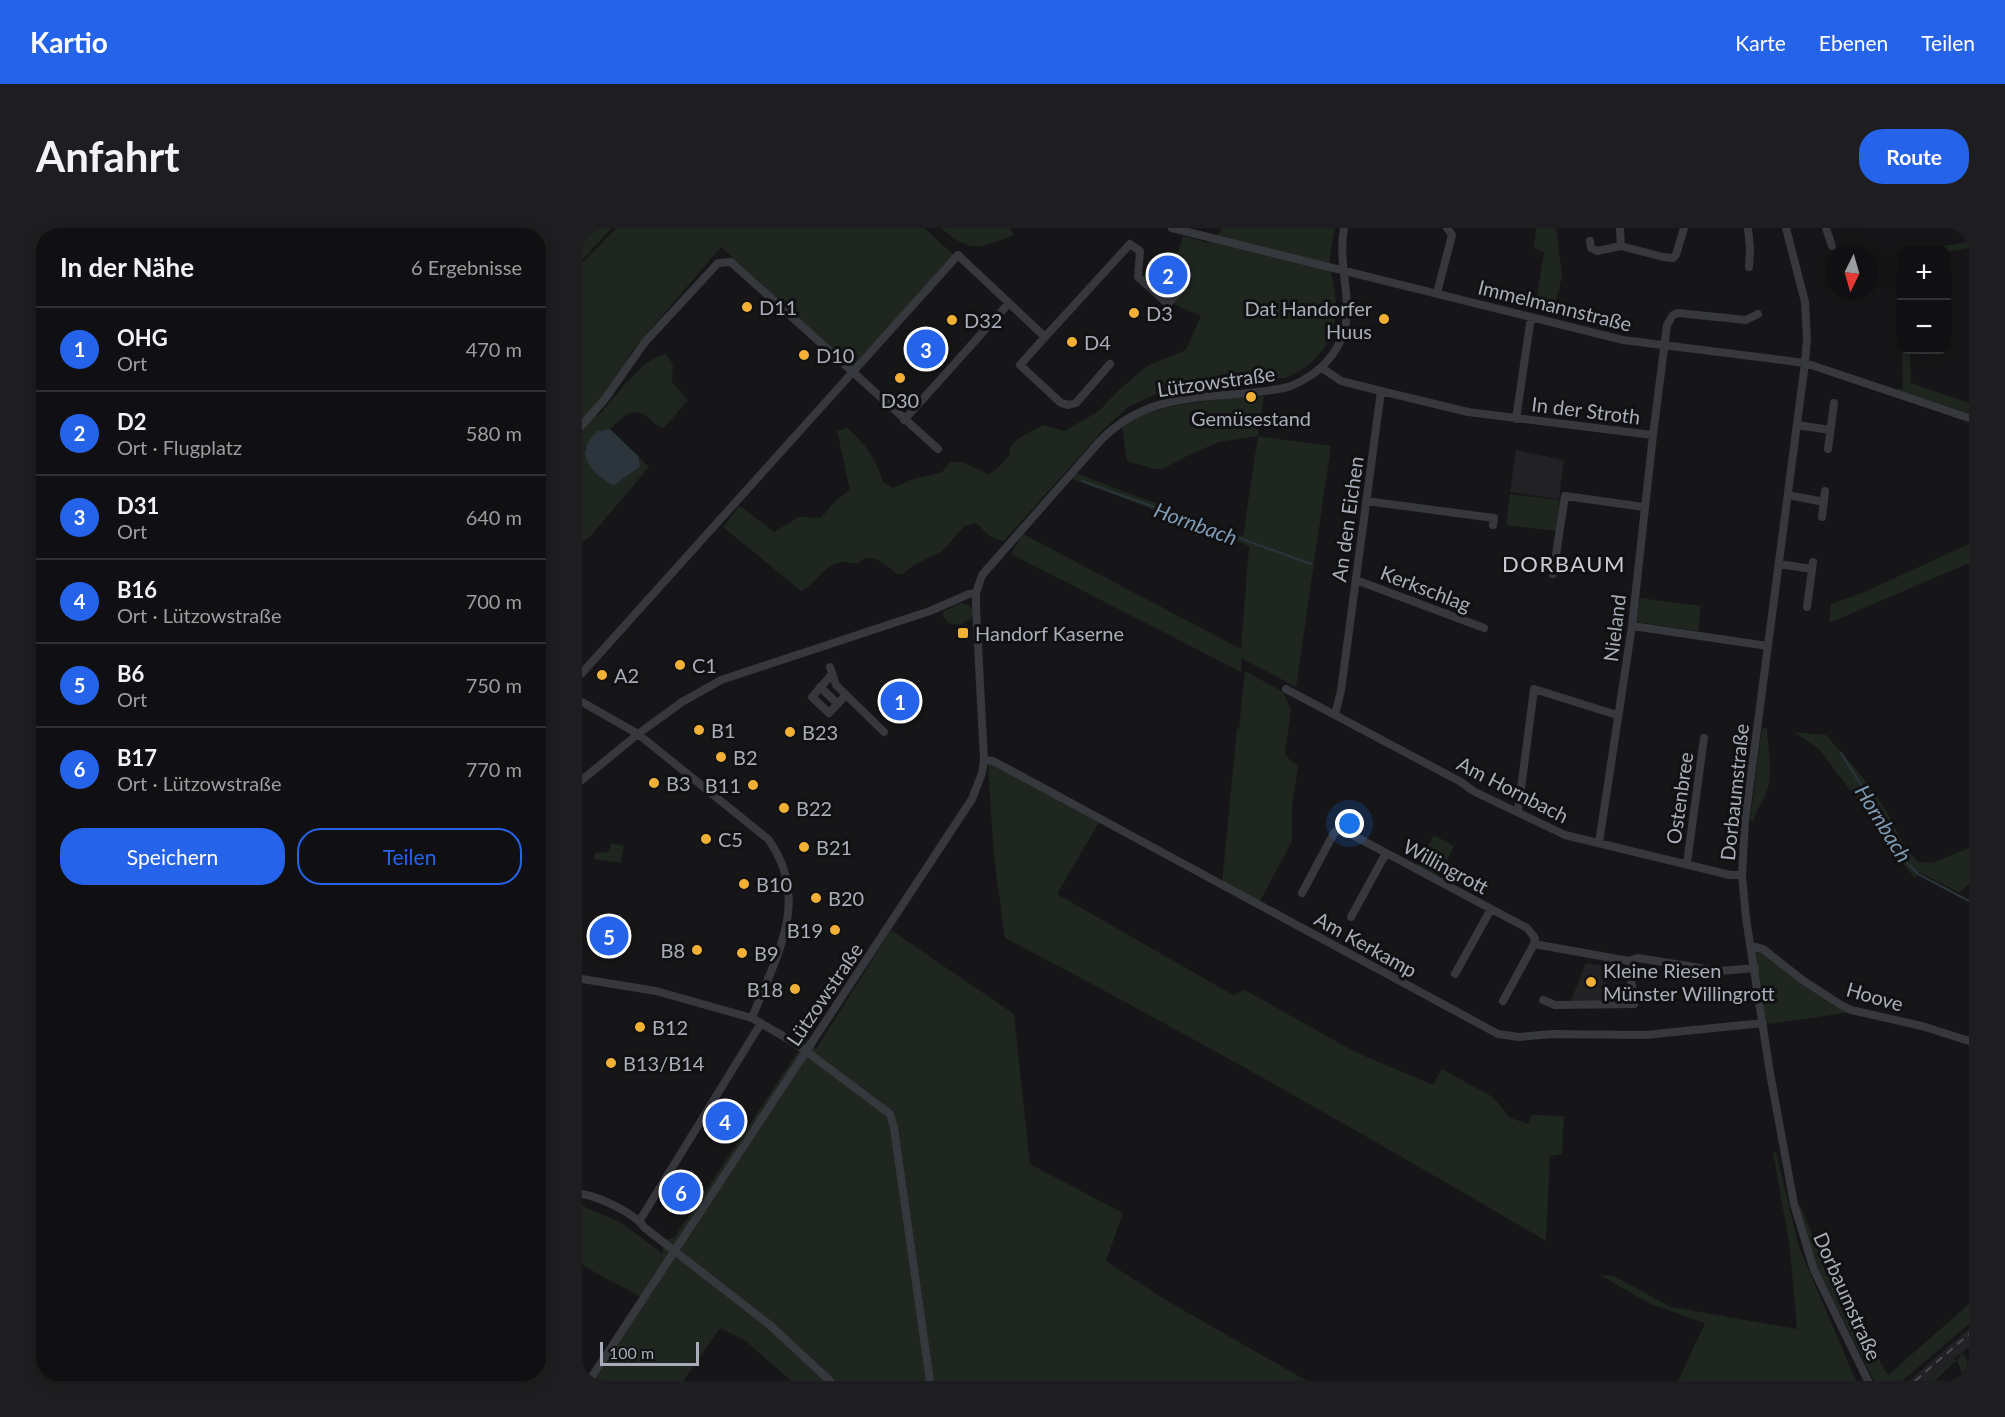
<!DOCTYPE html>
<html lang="de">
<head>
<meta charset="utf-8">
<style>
	body { margin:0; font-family:Lato,sans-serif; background:#1e1e20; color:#f1f3f6 }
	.controls { position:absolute; right:18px; top:18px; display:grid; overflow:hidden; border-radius:12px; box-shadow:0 3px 15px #0003 }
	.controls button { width:54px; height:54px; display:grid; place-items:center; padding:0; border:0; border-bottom:2px solid #303032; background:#101012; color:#f1f3f6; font:30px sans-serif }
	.compass { position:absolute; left:1243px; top:18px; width:54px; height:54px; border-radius:50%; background:#101012; box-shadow:0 3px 15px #0003; rotate:185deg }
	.scale { position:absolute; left:18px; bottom:15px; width:99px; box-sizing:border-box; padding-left:6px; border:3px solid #a8adb8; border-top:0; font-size:16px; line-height:21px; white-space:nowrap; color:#a8adb8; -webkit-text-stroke:4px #111113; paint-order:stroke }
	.you { position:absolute; left:768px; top:596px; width:21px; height:21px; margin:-15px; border:4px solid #fff; border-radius:50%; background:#1a73e8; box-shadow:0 0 0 9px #1a73e833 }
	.badge { display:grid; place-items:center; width:39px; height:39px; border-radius:50%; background:#2563eb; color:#fff; font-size:20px; font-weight:700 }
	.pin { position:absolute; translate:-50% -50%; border:3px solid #fff; box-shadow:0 2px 6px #0006 }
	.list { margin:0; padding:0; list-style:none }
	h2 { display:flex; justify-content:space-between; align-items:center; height:78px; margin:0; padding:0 24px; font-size:26px }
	h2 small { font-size:20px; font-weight:400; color:#9c9d9f }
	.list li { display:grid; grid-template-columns:39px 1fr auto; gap:18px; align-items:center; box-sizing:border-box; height:84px; padding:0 24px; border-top:2px solid #303032 }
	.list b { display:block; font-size:22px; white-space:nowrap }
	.list p { margin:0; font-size:20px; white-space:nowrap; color:#9c9d9f }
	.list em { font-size:20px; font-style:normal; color:#9c9d9f }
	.actions { display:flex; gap:12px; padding:18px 24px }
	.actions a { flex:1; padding:14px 0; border:2px solid #2563eb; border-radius:24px; text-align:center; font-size:21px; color:#2563eb }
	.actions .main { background:#2563eb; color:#fff }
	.map { position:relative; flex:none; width:1387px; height:1153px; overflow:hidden; border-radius:24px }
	header { display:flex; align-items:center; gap:36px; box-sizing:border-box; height:84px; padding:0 30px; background:#2563eb; color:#fff }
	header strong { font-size:28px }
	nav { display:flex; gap:33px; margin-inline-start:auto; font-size:21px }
	.intro { display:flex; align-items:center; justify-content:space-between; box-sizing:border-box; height:144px; padding:0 36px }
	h1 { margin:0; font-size:42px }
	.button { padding:15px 27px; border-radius:24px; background:#2563eb; color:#fff; font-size:21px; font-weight:700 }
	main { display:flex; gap:36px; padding:0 36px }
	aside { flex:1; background:#101012; border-radius:24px; box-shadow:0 3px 15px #0003 }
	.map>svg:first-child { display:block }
	.built { fill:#222225 }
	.green { fill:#1e261f }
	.water { fill:#2c353c }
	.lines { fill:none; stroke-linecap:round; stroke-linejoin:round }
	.stream { stroke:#2c353c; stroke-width:2 }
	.minor { stroke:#37383d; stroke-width:8 }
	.rail { stroke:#4a4c52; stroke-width:2; stroke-dasharray:8 6; stroke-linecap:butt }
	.poi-dot { fill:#f2b134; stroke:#111113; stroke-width:2 }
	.labels { text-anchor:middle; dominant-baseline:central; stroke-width:6; stroke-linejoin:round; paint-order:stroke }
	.street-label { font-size:20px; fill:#a8adb8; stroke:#111113 }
	.poi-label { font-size:20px; fill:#a8adb8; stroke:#111113; text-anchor:start }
	.water-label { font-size:21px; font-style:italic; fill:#7f9bb3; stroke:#111113 }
	.quarter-label { font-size:22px; letter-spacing:1.5px; fill:#c9ccd4; stroke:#111113 }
</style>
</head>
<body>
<header>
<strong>Kartio</strong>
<nav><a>Karte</a><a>Ebenen</a><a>Teilen</a></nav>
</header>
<div class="intro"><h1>Anfahrt</h1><a class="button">Route</a></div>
<main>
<aside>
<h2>In der Nähe<small>6 Ergebnisse</small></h2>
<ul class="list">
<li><span class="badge">1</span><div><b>OHG</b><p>Ort</p></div><em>470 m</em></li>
<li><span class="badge">2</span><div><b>D2</b><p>Ort · Flugplatz</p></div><em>580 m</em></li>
<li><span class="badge">3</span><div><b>D31</b><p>Ort</p></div><em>640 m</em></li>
<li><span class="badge">4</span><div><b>B16</b><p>Ort · Lützowstraße</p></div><em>700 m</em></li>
<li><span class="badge">5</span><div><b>B6</b><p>Ort</p></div><em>750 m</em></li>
<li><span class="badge">6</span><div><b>B17</b><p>Ort · Lützowstraße</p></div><em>770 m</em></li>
</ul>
<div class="actions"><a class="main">Speichern</a><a>Teilen</a></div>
</aside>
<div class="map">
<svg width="1387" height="1153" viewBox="0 0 1387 1153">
	<rect width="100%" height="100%" fill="#161618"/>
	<path class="built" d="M934,222L982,232L977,271L928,264Z
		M1004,735L1022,738L1025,776L988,775Z
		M1387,1101V1119L1381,1124L1370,1131L1345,1153H1327Z"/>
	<path class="green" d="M0,0H30L0,32Z
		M34,0H342L372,27L270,139L139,19L47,127L46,139L11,189L18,186C35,167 59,131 84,126L91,136L90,154L106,172L82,200C72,198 67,188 58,185C45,181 37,194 29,200C25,202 19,202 15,203L2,221L33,256L58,239L57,229L67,239L7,310L0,313V35Z
		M359,0H428L432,7C399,20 388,26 359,0Z
		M639,0H753C751,11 748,22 748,33C749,47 753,61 754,75C756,110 734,139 702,150L578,164L546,179L521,202L422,313L409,309L394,295L383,298L359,324L334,336L320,346H314C304,336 287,322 275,336C242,328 243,350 219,363L141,299L158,278L192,304L217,289L239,290L253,273L268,262L255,203L265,200C282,213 295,233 301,254L311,260L329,252L360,244L368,234H380L407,246L414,242L428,227V219L437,210L461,197L483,203L517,183L536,163L565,138L604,122L619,88L596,78L580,64L598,44L602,48L609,41L595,28L601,8L626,15L638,4Z
		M954,0H974L980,49L970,86L953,82L962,24L952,20Z
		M1387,14V20L1365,24L1364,22H1337Z
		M1320,122H1328L1329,155L1387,175V185L1312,161H1321Z
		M682,168L676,208L749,218L714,459L659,430V444L429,326L441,306L659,421L667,318L488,250L493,245L661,308L676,208L638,214L613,224L580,241H572L545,233L540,199C568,175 645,170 682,168Z
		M928,266L978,272L974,303L924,297Z
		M1387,316V335L1247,395L1249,376L1280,365Z
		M1058,370L1119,378L1116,403L1054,394Z
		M379,375L387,377L390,381V390L378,397L366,395L361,388L362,383Z
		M663,443L701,464L709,481L703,525L706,530L716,538L710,578V613L677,675L640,655L655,500L657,501Z
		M1180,500L1185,501C1186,518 1191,547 1185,563C1181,574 1174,582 1171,594L1168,592Z
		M1212,504L1244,507C1264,530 1285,552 1301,578C1313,597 1320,619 1336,634L1350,635L1387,620V655L1378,665L1337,644L1333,650L1308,620L1295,598L1237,521Z
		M406,536L416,537L520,589L475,666L651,767L663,762L773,824L851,857L860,841L911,869L928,890L947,896L949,887L982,888L980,926L968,928L964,1013C786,908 606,806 423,710L412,630Z
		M852,607L872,618L856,648L835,637Z
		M29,615L42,618L39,635L12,631L13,625L27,624Z
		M309,702L432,786L448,936L541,985L524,1033L582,1071L725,1153H209L164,1113L138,1100L101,1153H12L64,1072C43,1059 20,1050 0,1036V978L38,994L81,1026V1019L87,1011L92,1010L225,810L234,821Z
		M1181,720L1269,784L1187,796L1184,791L1172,721Z
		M1191,924H1194L1217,1019L1274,1153H1096L1123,1095L1068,1076L1018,1047L1032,1048L1089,1079L1215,1101L1208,1021Z
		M1218,977L1244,1039L1306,1147L1387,1076V1096L1320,1153H1292L1236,1041L1216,980Z
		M1381,1124L1387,1138V1153H1383L1375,1132L1352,1153H1345L1370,1131L1375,1132Z"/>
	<path class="water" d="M28,201L57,229L58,239L32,257C19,252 0,236 4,219C6,213 11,208 15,203Z"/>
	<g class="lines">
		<path class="stream" d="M500,253L729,336
			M1259,525L1290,574L1316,622L1326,636L1336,646L1387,673"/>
		<path class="minor" d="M590,0L1041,112L1223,135L1387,190
			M1166,0L1168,21L1167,39
			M1204,0L1223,74L1225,110L1223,135L1163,593L1160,647L1164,690L1188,845L1212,976L1232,1042L1286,1153
			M1244,0L1250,18
			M1008,13L1009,20L1015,23L1039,18L1038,0
			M1039,18L1081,29L1091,30L1094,27L1102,0
			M855,65L870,7L865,0
			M463,109L548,16L558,23L556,49L586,76L599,61
			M740,140L759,153L799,163L759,463L753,486
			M799,163L886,184L1071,207
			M934,191L949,89
			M322,192L427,75
			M0,197L23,171L63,114L136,35L149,34L356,221
			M1215,197L1248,202
			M1246,221L1252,175
			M1206,267L1242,274
			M784,273L912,290L911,297
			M1240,289L1243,263
			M1197,336L1230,341
			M971,346L983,268L1062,279
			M774,352L902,400
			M1225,379L1231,334
			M1050,398L1186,418
			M248,439L254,457L302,504
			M0,445L376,27L463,109L438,137L479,175L487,177L494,175L528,136
			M250,446L230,469L247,485L264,467
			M238,459L256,476
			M704,461L879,554L891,563L983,607L1148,647H1160
			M0,474L56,506L186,611C230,672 194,728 170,790
			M402,532L411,533L454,556L916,806L937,809L970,806L1063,807L1181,795
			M0,552L56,506L100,474L139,452L348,383L387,366L394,365
			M936,584L952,461L1035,487
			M1017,615L1050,398L1071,207L1085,97L1091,87L1096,85L1164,92L1176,86
			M1105,635L1122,510
			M720,665L752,605L756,602H761L945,700L953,710L952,716L1047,733L1056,730L1137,743L1173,740
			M769,689L804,625
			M1169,718L1181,721L1219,751L1259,777L1269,782L1340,798L1387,813
			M873,746L909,681
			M0,751L74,763L170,790L213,815L308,886L312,900L348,1153
			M961,772L973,777L1052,776L1047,733
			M921,773L952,716
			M0,966C17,969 53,985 63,1000L189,1098L248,1153
			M58,992L179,795
			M7,1153L390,571L400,545L402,532L394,379V365L400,347L518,213C573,156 637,175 706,159C741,146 766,117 765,79C764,51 757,27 762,0"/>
		<path class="rail" d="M1333,1153L1387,1106"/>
	</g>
	<g class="poi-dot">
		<circle cx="165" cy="79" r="6"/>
		<circle cx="552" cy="85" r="6"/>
		<circle cx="802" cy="91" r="6"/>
		<circle cx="370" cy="92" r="6"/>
		<circle cx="490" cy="114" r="6"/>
		<circle cx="222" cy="127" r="6"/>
		<circle cx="318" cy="150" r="6"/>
		<circle cx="669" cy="169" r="6"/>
		<rect x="375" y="399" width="12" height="12" rx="3"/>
		<circle cx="98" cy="437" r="6"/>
		<circle cx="20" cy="447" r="6"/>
		<circle cx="117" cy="502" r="6"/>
		<circle cx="208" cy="504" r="6"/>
		<circle cx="139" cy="529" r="6"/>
		<circle cx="72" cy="555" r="6"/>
		<circle cx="171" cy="557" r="6"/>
		<circle cx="202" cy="580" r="6"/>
		<circle cx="124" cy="611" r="6"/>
		<circle cx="222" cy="619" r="6"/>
		<circle cx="162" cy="656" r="6"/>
		<circle cx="234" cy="670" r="6"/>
		<circle cx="253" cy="702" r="6"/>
		<circle cx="115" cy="722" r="6"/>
		<circle cx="160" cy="725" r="6"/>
		<circle cx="1009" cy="754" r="6"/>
		<circle cx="213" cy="761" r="6"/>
		<circle cx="58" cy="799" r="6"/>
		<circle cx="29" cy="835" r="6"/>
	</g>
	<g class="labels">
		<g class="street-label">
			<text transform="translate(973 77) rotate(14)">Immelmannstraße</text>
			<text transform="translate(634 153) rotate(-8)">Lützowstraße</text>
			<text transform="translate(1004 182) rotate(7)">In der Stroth</text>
			<text transform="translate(765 291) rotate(-82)">An den Eichen</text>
			<text transform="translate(844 360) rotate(21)">Kerkschlag</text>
			<text transform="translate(1032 400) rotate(-83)">Nieland</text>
			<text transform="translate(931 561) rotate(27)">Am Hornbach</text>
			<text transform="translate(1152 564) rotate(-84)">Dorbaumstraße</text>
			<text transform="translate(1097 570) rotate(-82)">Ostenbree</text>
			<text transform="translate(864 638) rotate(28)">Willingrott</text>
			<text transform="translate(784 716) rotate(29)">Am Kerkamp</text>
			<text transform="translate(242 766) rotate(-56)">Lützowstraße</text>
			<text transform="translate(1293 768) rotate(16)">Hoove</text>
			<text transform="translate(1266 1068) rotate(66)">Dorbaumstraße</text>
		</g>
		<g class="poi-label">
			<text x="177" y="79">D11</text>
			<text x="790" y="80" text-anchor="end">Dat Handorfer<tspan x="790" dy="23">Huus</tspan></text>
			<text x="564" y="85">D3</text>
			<text x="382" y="92">D32</text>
			<text x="502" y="114">D4</text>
			<text x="234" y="127">D10</text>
			<text x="318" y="172" text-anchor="middle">D30</text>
			<text x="669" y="190" text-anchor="middle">Gemüsestand</text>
			<text x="393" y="405">Handorf Kaserne</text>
			<text x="110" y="437">C1</text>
			<text x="32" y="447">A2</text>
			<text x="129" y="502">B1</text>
			<text x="220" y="504">B23</text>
			<text x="151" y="529">B2</text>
			<text x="84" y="555">B3</text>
			<text x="159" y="557" text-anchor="end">B11</text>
			<text x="214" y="580">B22</text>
			<text x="136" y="611">C5</text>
			<text x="234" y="619">B21</text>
			<text x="174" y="656">B10</text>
			<text x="246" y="670">B20</text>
			<text x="241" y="702" text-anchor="end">B19</text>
			<text x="103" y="722" text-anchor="end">B8</text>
			<text x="172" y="725">B9</text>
			<text x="1021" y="742">Kleine Riesen<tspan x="1021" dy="23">Münster Willingrott</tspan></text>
			<text x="201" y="761" text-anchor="end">B18</text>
			<text x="70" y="799">B12</text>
			<text x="41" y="835">B13/B14</text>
		</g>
		<g class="water-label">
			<text transform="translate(614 295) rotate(20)">Hornbach</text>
			<text transform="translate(1302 595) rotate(58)">Hornbach</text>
		</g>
		<g class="quarter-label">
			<text x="982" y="335">DORBAUM</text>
		</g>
	</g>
</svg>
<div class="controls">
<button>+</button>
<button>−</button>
</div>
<svg class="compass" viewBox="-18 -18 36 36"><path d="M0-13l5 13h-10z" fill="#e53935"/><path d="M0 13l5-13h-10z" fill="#9c9d9f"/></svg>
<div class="scale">100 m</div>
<div class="you"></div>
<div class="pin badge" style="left:318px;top:473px">1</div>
<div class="pin badge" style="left:586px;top:47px">2</div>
<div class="pin badge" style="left:344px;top:121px">3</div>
<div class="pin badge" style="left:143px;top:893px">4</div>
<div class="pin badge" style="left:27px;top:708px">5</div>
<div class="pin badge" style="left:99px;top:964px">6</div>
</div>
</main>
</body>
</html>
